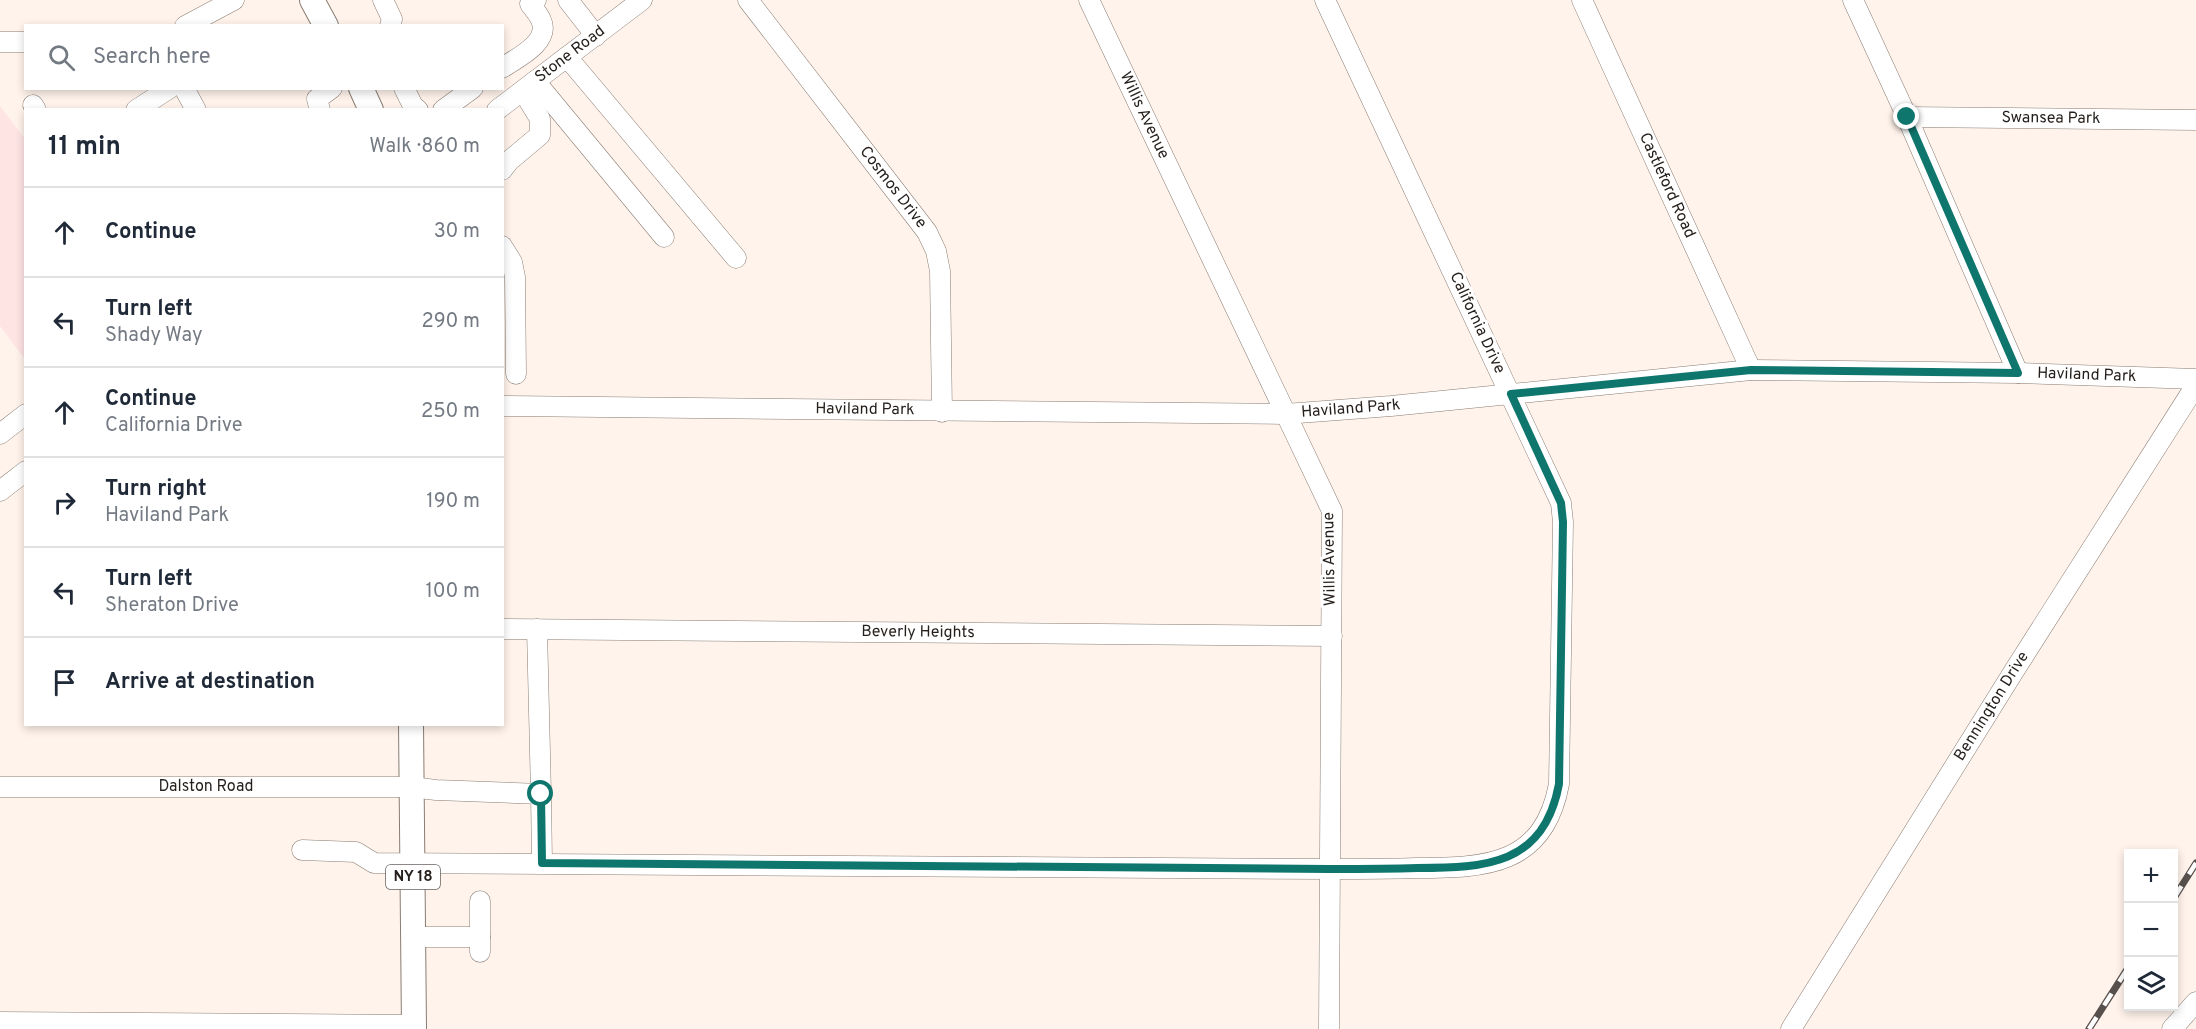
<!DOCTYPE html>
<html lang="en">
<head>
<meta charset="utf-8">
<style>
	body { margin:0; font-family:Overpass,sans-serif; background:#f6f6f7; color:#1f2937 }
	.controls { position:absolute; right:18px; bottom:18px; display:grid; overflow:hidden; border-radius:0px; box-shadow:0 3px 9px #0003 }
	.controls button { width:54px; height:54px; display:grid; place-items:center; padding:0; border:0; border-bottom:2px solid #e0e1e3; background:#fff; color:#1f2937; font:30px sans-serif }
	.stop { position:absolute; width:18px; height:18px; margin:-14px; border:4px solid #0f766e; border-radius:50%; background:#fff }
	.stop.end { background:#0f766e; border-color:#fff; box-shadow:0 2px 6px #0008 }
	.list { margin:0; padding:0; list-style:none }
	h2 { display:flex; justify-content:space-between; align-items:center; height:78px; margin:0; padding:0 24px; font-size:26px }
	h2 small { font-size:20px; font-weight:400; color:#747a83 }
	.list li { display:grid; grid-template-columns:39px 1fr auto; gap:18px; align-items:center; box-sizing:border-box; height:90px; padding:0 24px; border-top:2px solid #e0e1e3 }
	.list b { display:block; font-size:22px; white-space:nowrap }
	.list p { margin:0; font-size:20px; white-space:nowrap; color:#747a83 }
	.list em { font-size:20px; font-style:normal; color:#747a83 }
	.icon { flex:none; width:33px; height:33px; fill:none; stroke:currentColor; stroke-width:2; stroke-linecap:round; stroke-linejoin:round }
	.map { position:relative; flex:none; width:2196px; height:1029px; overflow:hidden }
	.search { position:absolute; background:#fff; box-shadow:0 3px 9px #0003; left:24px; top:24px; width:480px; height:66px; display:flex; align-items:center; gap:15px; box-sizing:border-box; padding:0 21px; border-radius:0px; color:#747a83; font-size:22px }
	.panel { position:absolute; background:#fff; box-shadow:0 3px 9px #0003; left:24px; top:108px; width:480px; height:618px; border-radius:0px }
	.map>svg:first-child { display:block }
	.education { fill:#ffe4e4 }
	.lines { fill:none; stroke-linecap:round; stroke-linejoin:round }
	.minor-casing { stroke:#897c73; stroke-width:21 }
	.major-casing { stroke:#897c73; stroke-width:26 }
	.minor { stroke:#fff; stroke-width:20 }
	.major { stroke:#fff; stroke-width:24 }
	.rail-casing { stroke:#58504c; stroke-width:7 }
	.rail { stroke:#fff; stroke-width:4.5; stroke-dasharray:14; stroke-linecap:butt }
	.route { stroke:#0f766e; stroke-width:8 }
	.labels { text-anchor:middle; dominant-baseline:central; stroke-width:6; stroke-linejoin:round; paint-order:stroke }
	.shield { fill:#fff; stroke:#666260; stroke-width:1.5 }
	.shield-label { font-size:15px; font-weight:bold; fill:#251f1c }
	.street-label { font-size:16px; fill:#251f1c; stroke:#fff }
</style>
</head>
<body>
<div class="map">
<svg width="2196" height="1029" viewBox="0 0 2196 1029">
	<rect width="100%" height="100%" fill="#fff3eb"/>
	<path class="education" d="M0,106L25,139V359L0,326Z"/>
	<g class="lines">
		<defs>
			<g id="minor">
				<path d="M383,0L392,19L390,26"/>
				<path d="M568,0L596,36"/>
				<path id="s1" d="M748,0L927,232L936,251L940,271L942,412"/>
				<path id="s2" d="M1089,0L1332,511L1329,1029"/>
				<path id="s3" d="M1582,0L1751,370"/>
				<path d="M1853,0L1907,117L2018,373"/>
				<path d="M185,26L234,0"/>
				<path d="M0,42H26"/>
				<path d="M567,57L736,258"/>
				<path d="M502,68C517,58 551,42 541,20C539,15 534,9 530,4L536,0"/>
				<path d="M535,81L664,237"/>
				<path d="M184,88L196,110"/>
				<path d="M404,88L413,106L418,110"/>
				<path d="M33,105L36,110"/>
				<path d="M136,110L170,88"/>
				<path d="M320,110L317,99L332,88"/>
				<path d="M443,110L473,88"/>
				<path id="s4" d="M497,110L642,0"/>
				<path id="s5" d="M1907,117L2196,120"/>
				<path d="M502,170L509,161L540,135V119L523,91"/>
				<path d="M502,246L512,262L515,277L516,374"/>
				<path id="s6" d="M502,406L1285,414L1391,406L1751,370L2018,373L2196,379"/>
				<path d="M0,434L26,414"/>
				<path d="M0,491L26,471"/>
				<path id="s7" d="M502,629L1332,636"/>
				<path d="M537,629L541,794"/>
				<path id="s8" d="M0,787H411L436,790L541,794L542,863"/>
				<path d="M302,850L356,852L374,863L1329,869C1359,869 1388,869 1417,868C1487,868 1544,865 1559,784L1563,522L1561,503L1325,0"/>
				<path d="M480,901V952"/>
				<path d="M413,937H480"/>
				<path d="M0,1022L414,1025"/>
				<path id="s9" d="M1791,1029L2014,671L2196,385"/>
				<path d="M2172,1029L2196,1002"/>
			</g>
			<path id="major" d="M312,0L326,26
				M361,88L371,110
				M411,724L414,1029"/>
		</defs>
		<use href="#minor" class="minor-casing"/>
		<use href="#major" class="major-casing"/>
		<use href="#minor" class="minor"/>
		<use href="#major" class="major"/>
		<defs>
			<path id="rail" d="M2174,898L2196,863
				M2089,1029L2128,968"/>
		</defs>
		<use href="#rail" class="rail-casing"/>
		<use href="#rail" class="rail"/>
	</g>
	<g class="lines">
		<path class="route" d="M541,794L542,863L1329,869C1359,869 1388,869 1417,868C1486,868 1544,865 1559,784L1563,522L1561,503L1511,394L1751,370L2018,373L1907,117"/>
	</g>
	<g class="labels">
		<rect class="shield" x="386" y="865" width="54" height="24" rx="4.5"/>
		<g class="shield-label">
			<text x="413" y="877">NY 18</text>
		</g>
		<g class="street-label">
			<text stroke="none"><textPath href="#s4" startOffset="92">Stone Road</textPath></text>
			<text stroke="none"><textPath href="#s2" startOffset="128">Willis Avenue</textPath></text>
			<text stroke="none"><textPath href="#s5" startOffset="144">Swansea Park</textPath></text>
			<text stroke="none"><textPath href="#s3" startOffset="204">Castleford Road</textPath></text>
			<text stroke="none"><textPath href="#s1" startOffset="237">Cosmos Drive</textPath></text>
			<text transform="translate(1477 323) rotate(65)">California Drive</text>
			<text stroke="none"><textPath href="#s6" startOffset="1587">Haviland Park</textPath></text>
			<text stroke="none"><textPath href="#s6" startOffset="849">Haviland Park</textPath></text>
			<text stroke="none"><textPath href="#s6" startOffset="363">Haviland Park</textPath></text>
			<text transform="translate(1330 559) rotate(-91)">Willis Avenue</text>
			<text stroke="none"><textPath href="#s7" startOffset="416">Beverly Heights</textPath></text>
			<text stroke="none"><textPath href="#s9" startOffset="380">Bennington Drive</textPath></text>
			<text stroke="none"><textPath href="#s8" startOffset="206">Dalston Road</textPath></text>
		</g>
	</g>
</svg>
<div class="controls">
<button>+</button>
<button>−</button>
<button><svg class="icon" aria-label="layers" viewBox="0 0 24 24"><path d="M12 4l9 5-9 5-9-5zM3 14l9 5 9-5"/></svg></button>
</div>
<div class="stop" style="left:541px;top:794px"></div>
<div class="stop end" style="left:1907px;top:117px"></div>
<div class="search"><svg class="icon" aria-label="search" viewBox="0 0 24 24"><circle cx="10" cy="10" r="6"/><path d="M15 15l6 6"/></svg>Search here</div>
<section class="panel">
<h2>11 min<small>Walk · 860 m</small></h2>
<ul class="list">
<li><svg class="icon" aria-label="ahead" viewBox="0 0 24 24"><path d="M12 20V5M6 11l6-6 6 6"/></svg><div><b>Continue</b></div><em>30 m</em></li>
<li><svg class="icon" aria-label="left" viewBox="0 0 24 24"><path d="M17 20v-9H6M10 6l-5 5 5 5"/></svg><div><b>Turn left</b><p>Shady Way</p></div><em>290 m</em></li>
<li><svg class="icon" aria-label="ahead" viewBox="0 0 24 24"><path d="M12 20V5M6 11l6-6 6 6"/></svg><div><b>Continue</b><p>California Drive</p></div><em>250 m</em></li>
<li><svg class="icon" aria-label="right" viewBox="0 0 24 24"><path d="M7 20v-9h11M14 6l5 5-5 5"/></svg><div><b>Turn right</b><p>Haviland Park</p></div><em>190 m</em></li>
<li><svg class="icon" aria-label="left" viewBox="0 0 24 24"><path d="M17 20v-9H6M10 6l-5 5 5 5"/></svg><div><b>Turn left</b><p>Sheraton Drive</p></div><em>100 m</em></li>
<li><svg class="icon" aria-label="arrive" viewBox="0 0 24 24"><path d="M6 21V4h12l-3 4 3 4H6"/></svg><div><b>Arrive at destination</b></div></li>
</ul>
</section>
</div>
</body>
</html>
